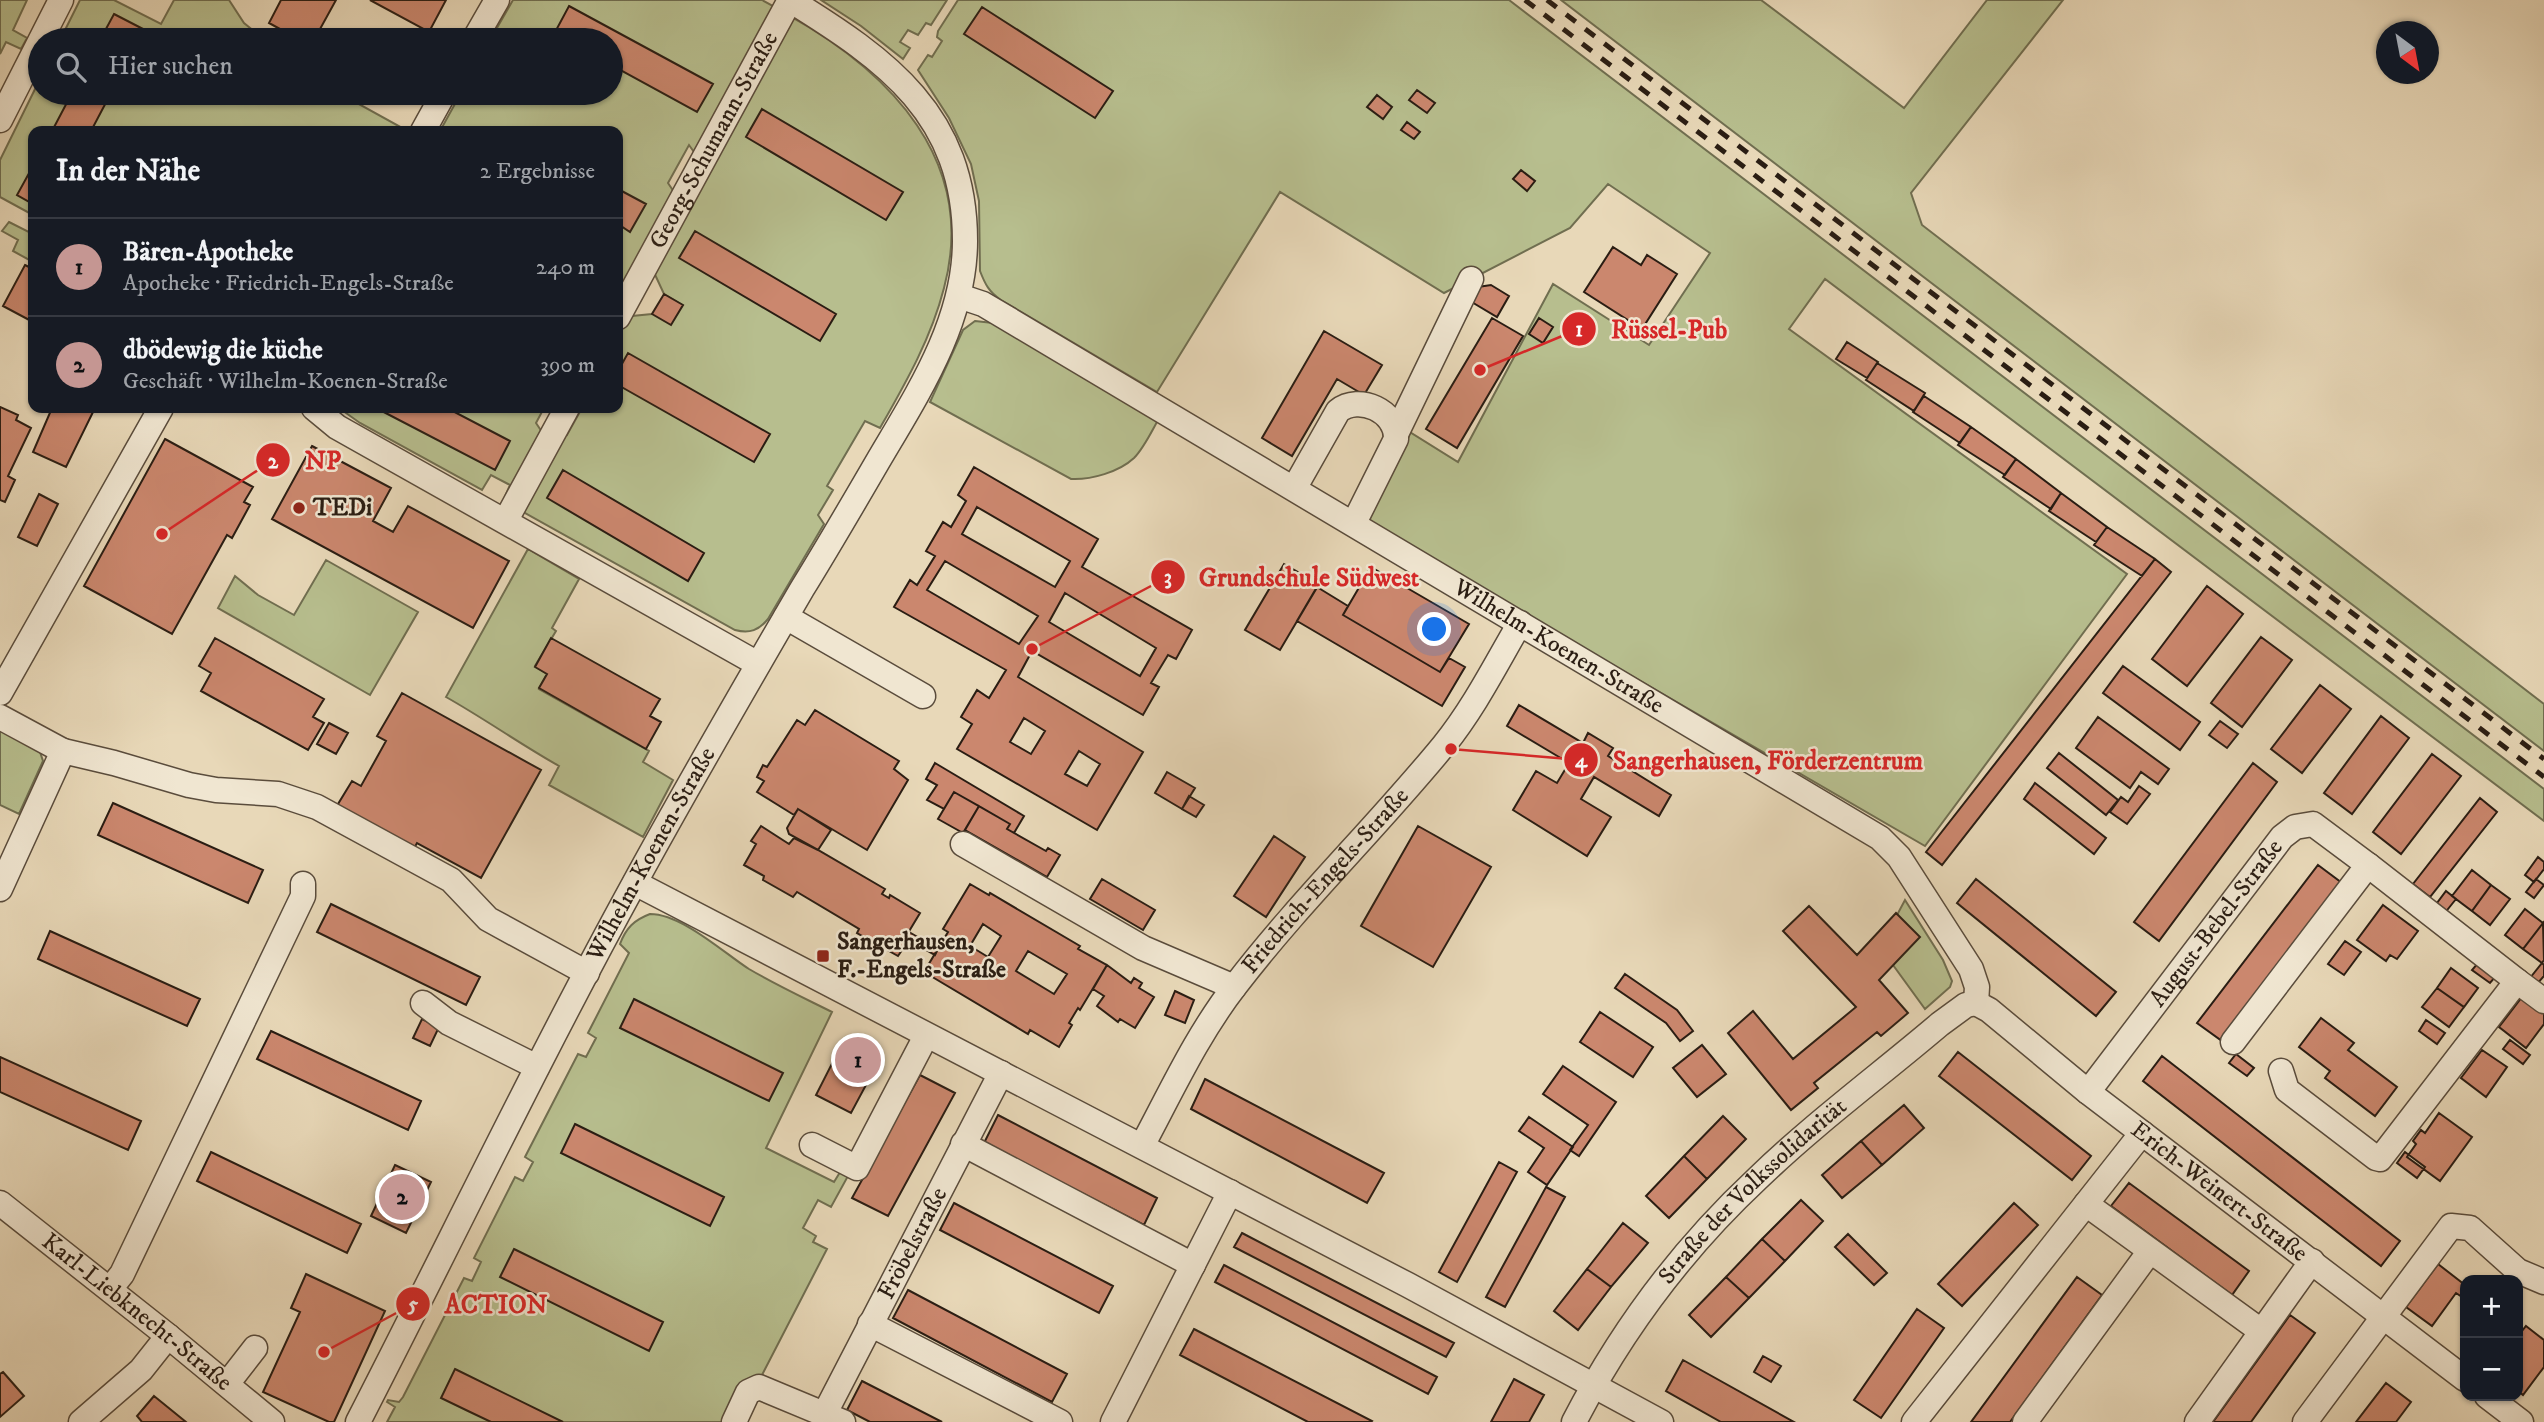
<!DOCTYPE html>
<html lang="de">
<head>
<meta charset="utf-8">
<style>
	body { margin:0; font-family:"IM FELL DW Pica",serif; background:#242831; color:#f1f3f6 }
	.controls { position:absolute; right:21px; bottom:21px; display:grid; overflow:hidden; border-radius:14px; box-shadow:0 2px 5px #0004 }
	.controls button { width:63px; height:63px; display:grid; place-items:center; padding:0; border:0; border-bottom:2px solid #363941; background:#171b24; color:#f1f3f6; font:35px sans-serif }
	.compass { position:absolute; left:2376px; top:21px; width:63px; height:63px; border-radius:50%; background:#171b24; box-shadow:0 2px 5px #0004; rotate:148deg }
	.you { position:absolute; left:1435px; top:630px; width:24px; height:24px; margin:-18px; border:5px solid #fff; border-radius:50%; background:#1a73e8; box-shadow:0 0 0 10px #1a73e833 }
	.badge { display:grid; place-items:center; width:46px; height:46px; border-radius:50%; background:#c59692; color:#111; font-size:23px; font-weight:700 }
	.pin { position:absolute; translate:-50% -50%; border:4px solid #fff; box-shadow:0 2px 7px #0006 }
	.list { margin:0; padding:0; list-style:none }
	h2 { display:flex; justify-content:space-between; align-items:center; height:91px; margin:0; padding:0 28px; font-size:30px }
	h2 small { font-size:23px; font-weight:400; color:#9ea1a6 }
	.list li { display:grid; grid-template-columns:46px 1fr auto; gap:21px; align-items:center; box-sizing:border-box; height:98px; padding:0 28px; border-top:2px solid #363941 }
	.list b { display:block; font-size:26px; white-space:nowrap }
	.list p { margin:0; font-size:23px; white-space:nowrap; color:#9ea1a6 }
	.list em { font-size:23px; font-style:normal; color:#9ea1a6 }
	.icon { flex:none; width:38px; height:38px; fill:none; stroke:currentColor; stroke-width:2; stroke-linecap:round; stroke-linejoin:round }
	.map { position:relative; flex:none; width:2544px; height:1422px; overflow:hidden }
	.search { position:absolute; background:#171b24; box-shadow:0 2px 5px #0004; left:28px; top:28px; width:595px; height:77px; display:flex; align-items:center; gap:18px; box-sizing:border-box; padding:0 24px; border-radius:38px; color:#9ea1a6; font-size:26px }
	.panel { position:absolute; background:#171b24; box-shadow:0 2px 5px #0004; left:28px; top:126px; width:595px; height:287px; border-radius:14px }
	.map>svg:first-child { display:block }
	.green { fill:#b7be8e; stroke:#706e50; stroke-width:2 }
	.building { fill:#cb876e; stroke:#2a1d13; stroke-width:2; fill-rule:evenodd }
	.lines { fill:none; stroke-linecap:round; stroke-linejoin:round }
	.minor-casing { stroke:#5a4c3c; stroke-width:27 }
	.minor { stroke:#f0e6d1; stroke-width:24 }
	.rail { stroke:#2a1d13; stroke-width:5; stroke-dasharray:12 12; stroke-linecap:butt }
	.poi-dot { fill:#8f2418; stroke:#f0e6d1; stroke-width:2.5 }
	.labels { text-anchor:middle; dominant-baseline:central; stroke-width:5; stroke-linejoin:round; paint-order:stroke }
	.street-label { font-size:24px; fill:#2a1d13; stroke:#f0e6d1 }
	.poi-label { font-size:24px; font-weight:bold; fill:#2a1d13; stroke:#f0e6d1; text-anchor:start }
	.leader { fill:none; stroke:#d62828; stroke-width:2.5 }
	.callout-dot { fill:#d62828; stroke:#f0e6d1; stroke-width:2.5 }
	.mark-label { font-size:21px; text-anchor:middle; font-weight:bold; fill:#fff }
	.callout-label { font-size:26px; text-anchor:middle; font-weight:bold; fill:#d62828; stroke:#f0e6d1; stroke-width:5; stroke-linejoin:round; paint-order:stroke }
</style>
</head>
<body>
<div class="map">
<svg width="2544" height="1422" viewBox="0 0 2544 1422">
	<rect width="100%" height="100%" fill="#e8d8b8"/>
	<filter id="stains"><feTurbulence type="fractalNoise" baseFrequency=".00286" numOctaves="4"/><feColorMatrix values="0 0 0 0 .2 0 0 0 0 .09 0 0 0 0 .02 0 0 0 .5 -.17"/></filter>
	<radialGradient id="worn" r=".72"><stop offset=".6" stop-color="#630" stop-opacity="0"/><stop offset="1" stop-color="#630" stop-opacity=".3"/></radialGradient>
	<path class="green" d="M0,0H27L13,30L27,38L21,49L6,42L0,54Z
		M80,0H114L161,24L174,0H229L244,23L265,40H60Z
		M513,0H762L780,10L699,159L689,145L668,183L678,198L618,309V131H440L461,93H611V40H490Z
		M821,0H947L931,25L926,23L918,35L908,30L900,42L910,48L903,59L861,26Z
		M958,0H1509L2544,789V821L1825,279L1789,329L2127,574L1925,846L1364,521L1408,431L1458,462L1553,284L1649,345L1710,253L1608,184L1570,228L1444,293L1280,192L1157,392L1001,300C989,292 985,284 980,271L979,201L971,164L949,118L918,70L928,55L932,57L942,41L937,37L938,31Z
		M1561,0H1761L1904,108L1987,0H2063L1911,193L1922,225L2544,704V751Z
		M788,15C890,72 978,161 944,288C931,339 905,384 880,428L865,421L827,486L833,490L818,515L824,524L768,619C759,630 750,634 735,630L518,509L560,431L567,435L582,408H618V325L622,317L652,314L682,305L664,294L651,266Z
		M40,79V93H339L406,130L33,131V215L0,197V160Z
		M9,222L33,234V262L13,251L18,240L2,231Z
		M975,321L993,323L1161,415C1153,428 1145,447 1134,458C1119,472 1091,480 1071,479L930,402L963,330Z
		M339,408H544L536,423L546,438L510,505L503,501L510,485L491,475L482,490L360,423Z
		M528,549L579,579L552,628L556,631L535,666L547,674L539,689L649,751L643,762L673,780L643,837L549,785L559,766C520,744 485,719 446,697Z
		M326,560L418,612L370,695L218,608L235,576L258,595L294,615Z
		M0,722L40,752L43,761L19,814L0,805Z
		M1905,900L1943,960L1952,981L1950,987L1925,1009L1893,965L1897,915Z
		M650,914C682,914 724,953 749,969C776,985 804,998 832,1012L766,1148L834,1182L842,1169L848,1176L831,1207L818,1200L803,1228L816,1236L813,1242L827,1249L762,1375L730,1422H387L395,1407L387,1402L388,1400L399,1402L403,1397L464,1278L472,1281L481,1262L474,1258L515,1177L523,1181L533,1162L525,1157L578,1054L586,1057L596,1038L588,1033L629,953L620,944C626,928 634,920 650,914Z"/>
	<path class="building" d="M281,0H336L314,40H300L269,23Z
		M370,0H446L429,32Z
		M569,6L713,84L697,112L611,65V40H565L554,34Z
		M982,7L1113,91L1095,118L964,34Z
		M114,14L145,30L139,40H100Z
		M1417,90L1435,103L1427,113L1409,100Z
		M72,93H111L91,131H52Z
		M1377,95L1392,107L1383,119L1367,107Z
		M762,109L903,192L886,220L746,137Z
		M1407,122L1420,132L1414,139L1401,130Z
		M33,166V204L17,195Z
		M1521,170L1535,181L1527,191L1513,179Z
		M618,189L646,204L630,232L618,224Z
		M695,231L836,314L820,341L679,258Z
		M1613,247L1641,265L1647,255L1677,274L1642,329L1584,292Z
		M25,265L33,269V322L3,306Z
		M1491,285L1509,296L1497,317L1470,301L1478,287Z
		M664,294L683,305L671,325L652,314Z
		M1492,318L1523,336L1457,448L1426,429Z
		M1539,318L1553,327L1543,343L1529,334Z
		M1324,331L1382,365L1364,395L1337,379L1292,456L1262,438Z
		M1847,342L1878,362L1867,378L1836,359Z
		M628,353L770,434L754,462L618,385V371Z
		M1877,363L1925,393L1914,411L1866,380Z
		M1924,396L1971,427L1960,443L1913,412Z
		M0,407L18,415L16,420L31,428L8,476L15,480L5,502L0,500Z
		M52,408H95L66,467L33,452Z
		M376,408H447L510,441L495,470Z
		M1971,427L2016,459L2005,475L1958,445Z
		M165,439L253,487L244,502L250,505L232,538L227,535L172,634L84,586Z
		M312,446L391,488L373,521L393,532L408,506L509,561L473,628L272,519Z
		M2016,459L2061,493L2051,509L2003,477Z
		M974,467L1098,539L1082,567L1192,630L1176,659L1168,655L1151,683L1159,687L1143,715L1032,651L1018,677L1143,752L1097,830L957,749L972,724L961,717L977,690L989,698L1006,670L894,607L910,580L917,585L935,556L926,551L943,522L951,527L966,501L958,495ZM977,507L1070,561L1055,587L962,534ZM945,561L1038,616L1019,644L927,590ZM1065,593L1156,648L1140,676L1049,622ZM1024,718L1045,731L1031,754L1010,742ZM1079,751L1100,764L1087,786L1065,774Z
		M563,470L704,553L688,581L547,498Z
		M2061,493L2107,527L2096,542L2049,511Z
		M39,494L58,504L37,546L18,537Z
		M2107,527L2155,559L2142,576L2094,545Z
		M2155,559L2171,572L1942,865L1926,852Z
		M1284,564L1319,584L1280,650L1245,630Z
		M1371,567L1469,624L1440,672L1343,615Z
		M2207,586L2243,614L2187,686L2152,659Z
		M1317,587L1348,606L1343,615L1440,672L1449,658L1465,667L1442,706L1297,621Z
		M2261,637L2292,660L2242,727L2211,703Z
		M215,638L324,699L313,717L324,723L308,750L201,691L211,673L199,666Z
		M551,638L660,699L650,716L661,722L646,749L539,688L547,674L535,667Z
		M2123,666L2200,722L2180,750L2103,693Z
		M2320,685L2351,709L2302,773L2271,749Z
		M402,693L541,770L481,878L417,843L412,852L335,809L352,781L361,786L386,741L377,736Z
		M1519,705L1583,743L1588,733L1613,748L1608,756L1671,795L1659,816L1594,777L1581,799L1611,817L1587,856L1513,810L1536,771L1557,783L1569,763L1507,726Z
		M815,710L899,761L894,769L908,780L867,850L798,809L794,815L757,792L764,781L757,777L763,765L767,767L797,720L805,725Z
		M2381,716L2409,738L2352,814L2324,793Z
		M2098,717L2169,769L2158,784L2141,772L2130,788L2076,748Z
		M2220,721L2238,734L2227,748L2209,735Z
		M329,723L348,733L336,754L317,744Z
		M2059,753L2118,800L2106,815L2047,768Z
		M2432,754L2461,776L2401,854L2373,832Z
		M935,763L1024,816L1014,833L1007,829L1010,824L954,792L944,809L927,800L937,785L926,779Z
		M2253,763L2277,782L2159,941L2134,922Z
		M1167,772L1195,788L1182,809L1155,793Z
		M2035,783L2106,838L2094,854L2024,799Z
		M2139,786L2150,794L2127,824L2110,812L2121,797L2128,802Z
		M954,792L979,806L963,833L938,819Z
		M1189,796L1204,805L1196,817L1182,809Z
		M2480,798L2497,812L2430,897L2413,884Z
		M113,803L263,870L248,903L98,835Z
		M979,806L1010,824L1007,829L1046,851L1048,848L1060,855L1047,877L965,830Z
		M798,809L831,830L818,850L789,834L787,828Z
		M761,826L789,844L794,838L818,850L885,889L882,894L889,898L890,895L920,913L905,938L909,940L898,956L857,933L859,929L797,892L793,897L763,880L764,876L744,865L756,844L751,841Z
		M1418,826L1491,867L1433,967L1361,926Z
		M1274,836L1305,857L1266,917L1234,896Z
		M2538,857L2544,862V869L2534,882L2525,875Z
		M2318,865L2342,883L2222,1041L2197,1023Z
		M2472,870L2491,885L2472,911L2452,896Z
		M1102,879L1155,910L1143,930L1090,899Z
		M1976,879L2116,992L2096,1016L1957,903Z
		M2536,879L2544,885L2534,898L2526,892Z
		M970,884L989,895L990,893L1080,946L1078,949L1107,965L1080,1010L1078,1008L1069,1023L1072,1025L1059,1047L1030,1030L1028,1034L924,972L948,932L943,929ZM983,924L1001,936L988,957L970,946ZM1028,951L1067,974L1054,994L1016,971Z
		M2491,885L2510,899L2490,925L2472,911Z
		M2446,891L2456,899L2444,914L2434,907Z
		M331,904L480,977L466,1005L317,932Z
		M2383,905L2418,931L2397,959L2390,955L2386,961L2357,940Z
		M1809,906L1857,955L1896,913L1920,937L1879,980L1908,1013L1881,1036L1877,1032L1814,1083L1818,1088L1791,1110L1728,1033L1753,1011L1793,1059L1856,1007L1783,931Z
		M2525,909L2543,923L2523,949L2505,935Z
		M2543,923L2544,960L2542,963L2523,949Z
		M50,931L200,999L187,1026L38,959Z
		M909,932L938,949L935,955L905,938Z
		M2345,941L2361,952L2344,975L2328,964Z
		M2478,963L2496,976L2490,983L2472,970Z
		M2542,963L2544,965V976L2537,984L2530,978Z
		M1107,965L1131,983L1134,978L1142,983L1139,988L1154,997L1135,1028L1120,1019L1118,1022L1097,1006L1104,996L1093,989Z
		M2451,968L2478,988L2464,1007L2437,988Z
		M1625,974L1677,1010L1693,1031L1680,1041L1666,1023L1615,988Z
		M2437,988L2464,1007L2449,1027L2422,1007Z
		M1175,991L1194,1000L1185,1023L1165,1015Z
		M2522,997L2544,1013V1024L2526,1048L2499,1027Z
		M634,999L783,1073L769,1101L620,1028Z
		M1600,1012L1653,1047L1633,1077L1580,1042Z
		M2321,1018L2354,1043L2348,1050L2397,1087L2375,1116L2325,1078L2330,1071L2299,1047Z
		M422,1019L439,1027L430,1046L413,1038Z
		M2426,1020L2445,1033L2437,1044L2419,1031Z
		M271,1031L421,1101L408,1130L257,1059Z
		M845,1038L881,1057L851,1113L816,1095Z
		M2510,1040L2530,1055L2523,1064L2503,1049Z
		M1702,1045L1726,1074L1697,1097L1673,1068Z
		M2482,1050L2507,1067L2486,1097L2461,1078Z
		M1958,1052L2091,1156L2072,1180L1939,1076Z
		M2236,1054L2254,1068L2247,1076L2229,1063Z
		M2162,1056L2400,1241L2381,1266L2143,1081Z
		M0,1057L141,1121L128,1150L0,1092Z
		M1563,1066L1616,1102L1579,1156L1570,1150L1588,1125L1543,1094Z
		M920,1075L955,1093L888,1216L852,1198Z
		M1205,1079L1384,1173L1367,1203L1191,1109Z
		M1904,1105L1924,1128L1882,1165L1861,1141Z
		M2439,1113L2472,1137L2440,1181L2407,1157L2416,1144L2413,1141L2421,1130L2425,1133Z
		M998,1115L1157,1198L1144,1225L984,1143Z
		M1723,1116L1746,1139L1707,1179L1684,1156Z
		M1529,1117L1573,1147L1547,1185L1528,1172L1544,1148L1519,1131Z
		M575,1124L724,1197L710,1226L561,1153Z
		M1861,1141L1882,1165L1842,1198L1822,1175Z
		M211,1152L361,1224L347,1253L197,1181Z
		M2405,1152L2425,1167L2417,1178L2397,1163Z
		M1684,1156L1707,1179L1669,1218L1646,1196Z
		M1499,1162L1517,1172L1457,1282L1439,1272Z
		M395,1165L431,1182L406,1233L371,1216Z
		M2129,1183L2249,1271L2232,1295L2111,1206Z
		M1546,1187L1565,1197L1505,1307L1486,1297Z
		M1801,1200L1823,1221L1785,1261L1762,1239Z
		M954,1203L1113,1286L1099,1313L940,1230Z
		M2014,1203L2038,1225L1962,1306L1938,1284Z
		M1623,1223L1648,1243L1611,1287L1587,1269Z
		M1242,1233L1454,1343L1446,1357L1234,1247Z
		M1848,1234L1887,1273L1874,1285L1835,1247Z
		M1762,1239L1785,1261L1749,1298L1726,1277Z
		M514,1249L663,1322L649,1351L500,1277Z
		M2438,1264L2465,1285V1299L2456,1293L2432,1326L2406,1307Z
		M1224,1265L1437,1377L1428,1394L1215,1282Z
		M1587,1269L1611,1287L1578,1330L1554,1311Z
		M306,1274L385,1311L334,1422H329L263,1392L300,1312L291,1308Z
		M1726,1277L1749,1298L1711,1337L1689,1315Z
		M2077,1277L2102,1295L2010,1422H1971Z
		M908,1290L1067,1374L1052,1402L893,1318Z
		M1917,1309L1944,1328L1881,1418L1854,1400Z
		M2290,1315L2315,1333L2251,1422H2213Z
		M2526,1326L2544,1340V1367L2523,1395L2518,1391V1336Z
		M1194,1329L1372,1421L1371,1422H1308L1180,1355Z
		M1763,1356L1781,1366L1771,1382L1754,1372Z
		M1683,1360L1794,1422H1721L1666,1391Z
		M455,1369L563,1422H491L468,1411L441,1398Z
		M3,1372L24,1396L0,1417V1374Z
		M1514,1379L1544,1395L1529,1422H1491Z
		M862,1381L942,1422H870L847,1410Z
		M2386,1383L2411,1402L2396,1422H2356Z
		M154,1396L186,1422H142L137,1416Z"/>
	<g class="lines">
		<defs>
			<g id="minor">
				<path d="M474,40L497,0"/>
				<path d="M0,120L61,0"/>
				<path d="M423,131L444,93"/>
				<path id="s1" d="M959,296L983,304L1880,838L1899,857L1971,969L1977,987L1976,1003"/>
				<path id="s2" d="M618,317L790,0"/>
				<path d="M314,408L337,427L758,664"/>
				<path d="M1396,434L1471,279"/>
				<path d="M1295,487L1338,411C1359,394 1397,411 1396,439L1354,523"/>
				<path d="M506,520L567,408"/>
				<path d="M786,617L923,696"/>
				<path d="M0,693L161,408"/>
				<path d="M0,717L63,751L0,889"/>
				<path d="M63,751L114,763L189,785L216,790L278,794L317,807L451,880L488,919L587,973"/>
				<path d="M963,844L1143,948L1234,987"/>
				<path d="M635,883L1408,1285L1661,1422"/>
				<path d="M2517,981L2544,1001"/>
				<path d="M423,1003L449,1023L537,1067"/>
				<path id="s3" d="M1976,1003L1989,1010L2088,1092L2465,1379"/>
				<path d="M2281,1071L2287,1090L2376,1158L2380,1159L2517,981L2368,865"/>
				<path id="s4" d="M2088,1092L2282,837L2295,827L2313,824L2368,865L2233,1042"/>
				<path d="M963,1144L1193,1265"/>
				<path d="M812,1145L857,1168L926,1036"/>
				<path id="s5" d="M1142,1146C1171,1092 1197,1035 1235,986C1300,901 1377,827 1444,745C1474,708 1496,664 1520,623"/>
				<path id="s6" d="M0,1203L168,1336L272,1422"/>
				<path d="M2086,1204L2261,1331"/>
				<path d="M110,1289L122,1274L303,896V884"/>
				<path d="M870,1324L1060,1422"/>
				<path d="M227,1384L255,1348"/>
				<path d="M2487,1396L2521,1422"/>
				<path id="s7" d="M825,1413L1001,1073"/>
				<path d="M81,1422L141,1370L168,1336"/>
				<path id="s8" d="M358,1422C450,1243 537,1061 634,884C688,785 745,687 802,589C828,547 853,504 878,461C918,393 965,322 965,241C965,115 887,60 790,0"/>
				<path d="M734,1422L748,1392L759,1387L843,1422"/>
				<path d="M1113,1422L1230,1192"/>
				<path id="s9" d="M1574,1422C1621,1331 1683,1248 1758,1178C1815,1123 1880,1075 1940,1024L1966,1005L1976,1003"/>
				<path d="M1914,1422L2142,1133"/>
				<path d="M2025,1422L2150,1251"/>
				<path d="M2197,1422L2312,1261"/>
				<path d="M2305,1422L2451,1226L2470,1228L2518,1271L2544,1282"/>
			</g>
		</defs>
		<use href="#minor" class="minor-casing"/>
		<use href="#minor" class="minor"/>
		<path class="rail" d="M1525,0L2544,777
			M1547,0L2544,759"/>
	</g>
	<g class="poi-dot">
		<circle cx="299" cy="508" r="7"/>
		<rect x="816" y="949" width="14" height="14" rx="3.5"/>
	</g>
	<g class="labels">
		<g class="street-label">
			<text stroke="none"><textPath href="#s2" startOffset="201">Georg-Schumann-Straße</textPath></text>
			<text stroke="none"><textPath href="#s1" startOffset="695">Wilhelm-Koenen-Straße</textPath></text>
			<text stroke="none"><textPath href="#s8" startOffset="639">Wilhelm-Koenen-Straße</textPath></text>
			<text stroke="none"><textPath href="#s5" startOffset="324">Friedrich-Engels-Straße</textPath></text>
			<text stroke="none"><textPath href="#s4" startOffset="212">August-Bebel-Straße</textPath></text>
			<text stroke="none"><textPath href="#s3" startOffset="308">Erich-Weinert-Straße</textPath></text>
			<text stroke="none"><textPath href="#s9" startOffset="294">Straße der Volkssolidarität</textPath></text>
			<text stroke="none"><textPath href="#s7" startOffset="191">Fröbelstraße</textPath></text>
			<text stroke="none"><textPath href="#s6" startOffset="175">Karl-Liebknecht-Straße</textPath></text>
		</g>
		<g class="poi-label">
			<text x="313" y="508">TEDi</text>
			<text x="837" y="942">Sangerhausen,<tspan x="837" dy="28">F.-Engels-Straße</tspan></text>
		</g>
	</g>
	<path class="leader" d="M1480 370L1579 329M162 534L273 460M1032 649L1168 577M1451 749L1581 760M324 1352L413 1304"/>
	<g class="callout-dot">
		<circle cx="1480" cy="370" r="7"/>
		<circle cx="162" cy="534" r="7"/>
		<circle cx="1032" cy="649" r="7"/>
		<circle cx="1451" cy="749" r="7"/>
		<circle cx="324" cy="1352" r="7"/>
		<circle cx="1579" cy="329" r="18"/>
		<circle cx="273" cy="460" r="18"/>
		<circle cx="1168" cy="577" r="18"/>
		<circle cx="1581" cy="760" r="18"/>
		<circle cx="413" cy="1304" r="18"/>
	</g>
	<g class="mark-label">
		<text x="1579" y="336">1</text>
		<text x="273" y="468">2</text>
		<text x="1168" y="584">3</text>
		<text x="1581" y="767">4</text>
		<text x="413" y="1311">5</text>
	</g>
	<g class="callout-label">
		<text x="1669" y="338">Rüssel-Pub</text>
		<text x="323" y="469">NP</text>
		<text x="1309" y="586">Grundschule Südwest</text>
		<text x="1768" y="769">Sangerhausen, Förderzentrum</text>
		<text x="496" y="1313">ACTION</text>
	</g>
	<rect width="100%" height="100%" filter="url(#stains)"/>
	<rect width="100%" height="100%" fill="url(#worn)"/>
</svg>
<div class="controls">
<button>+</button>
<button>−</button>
</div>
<svg class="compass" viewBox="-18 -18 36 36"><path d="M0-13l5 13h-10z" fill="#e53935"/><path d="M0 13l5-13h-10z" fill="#9ea1a6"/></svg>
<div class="you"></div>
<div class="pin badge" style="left:858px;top:1060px">1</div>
<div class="pin badge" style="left:402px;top:1197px">2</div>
<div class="search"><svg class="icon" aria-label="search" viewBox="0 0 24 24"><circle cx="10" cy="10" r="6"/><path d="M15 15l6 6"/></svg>Hier suchen</div>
<section class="panel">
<h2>In der Nähe<small>2 Ergebnisse</small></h2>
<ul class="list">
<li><span class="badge">1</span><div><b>Bären-Apotheke</b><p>Apotheke · Friedrich-Engels-Straße</p></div><em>240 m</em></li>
<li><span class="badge">2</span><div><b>dbödewig die küche</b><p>Geschäft · Wilhelm-Koenen-Straße</p></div><em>390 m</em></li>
</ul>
</section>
</div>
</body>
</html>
